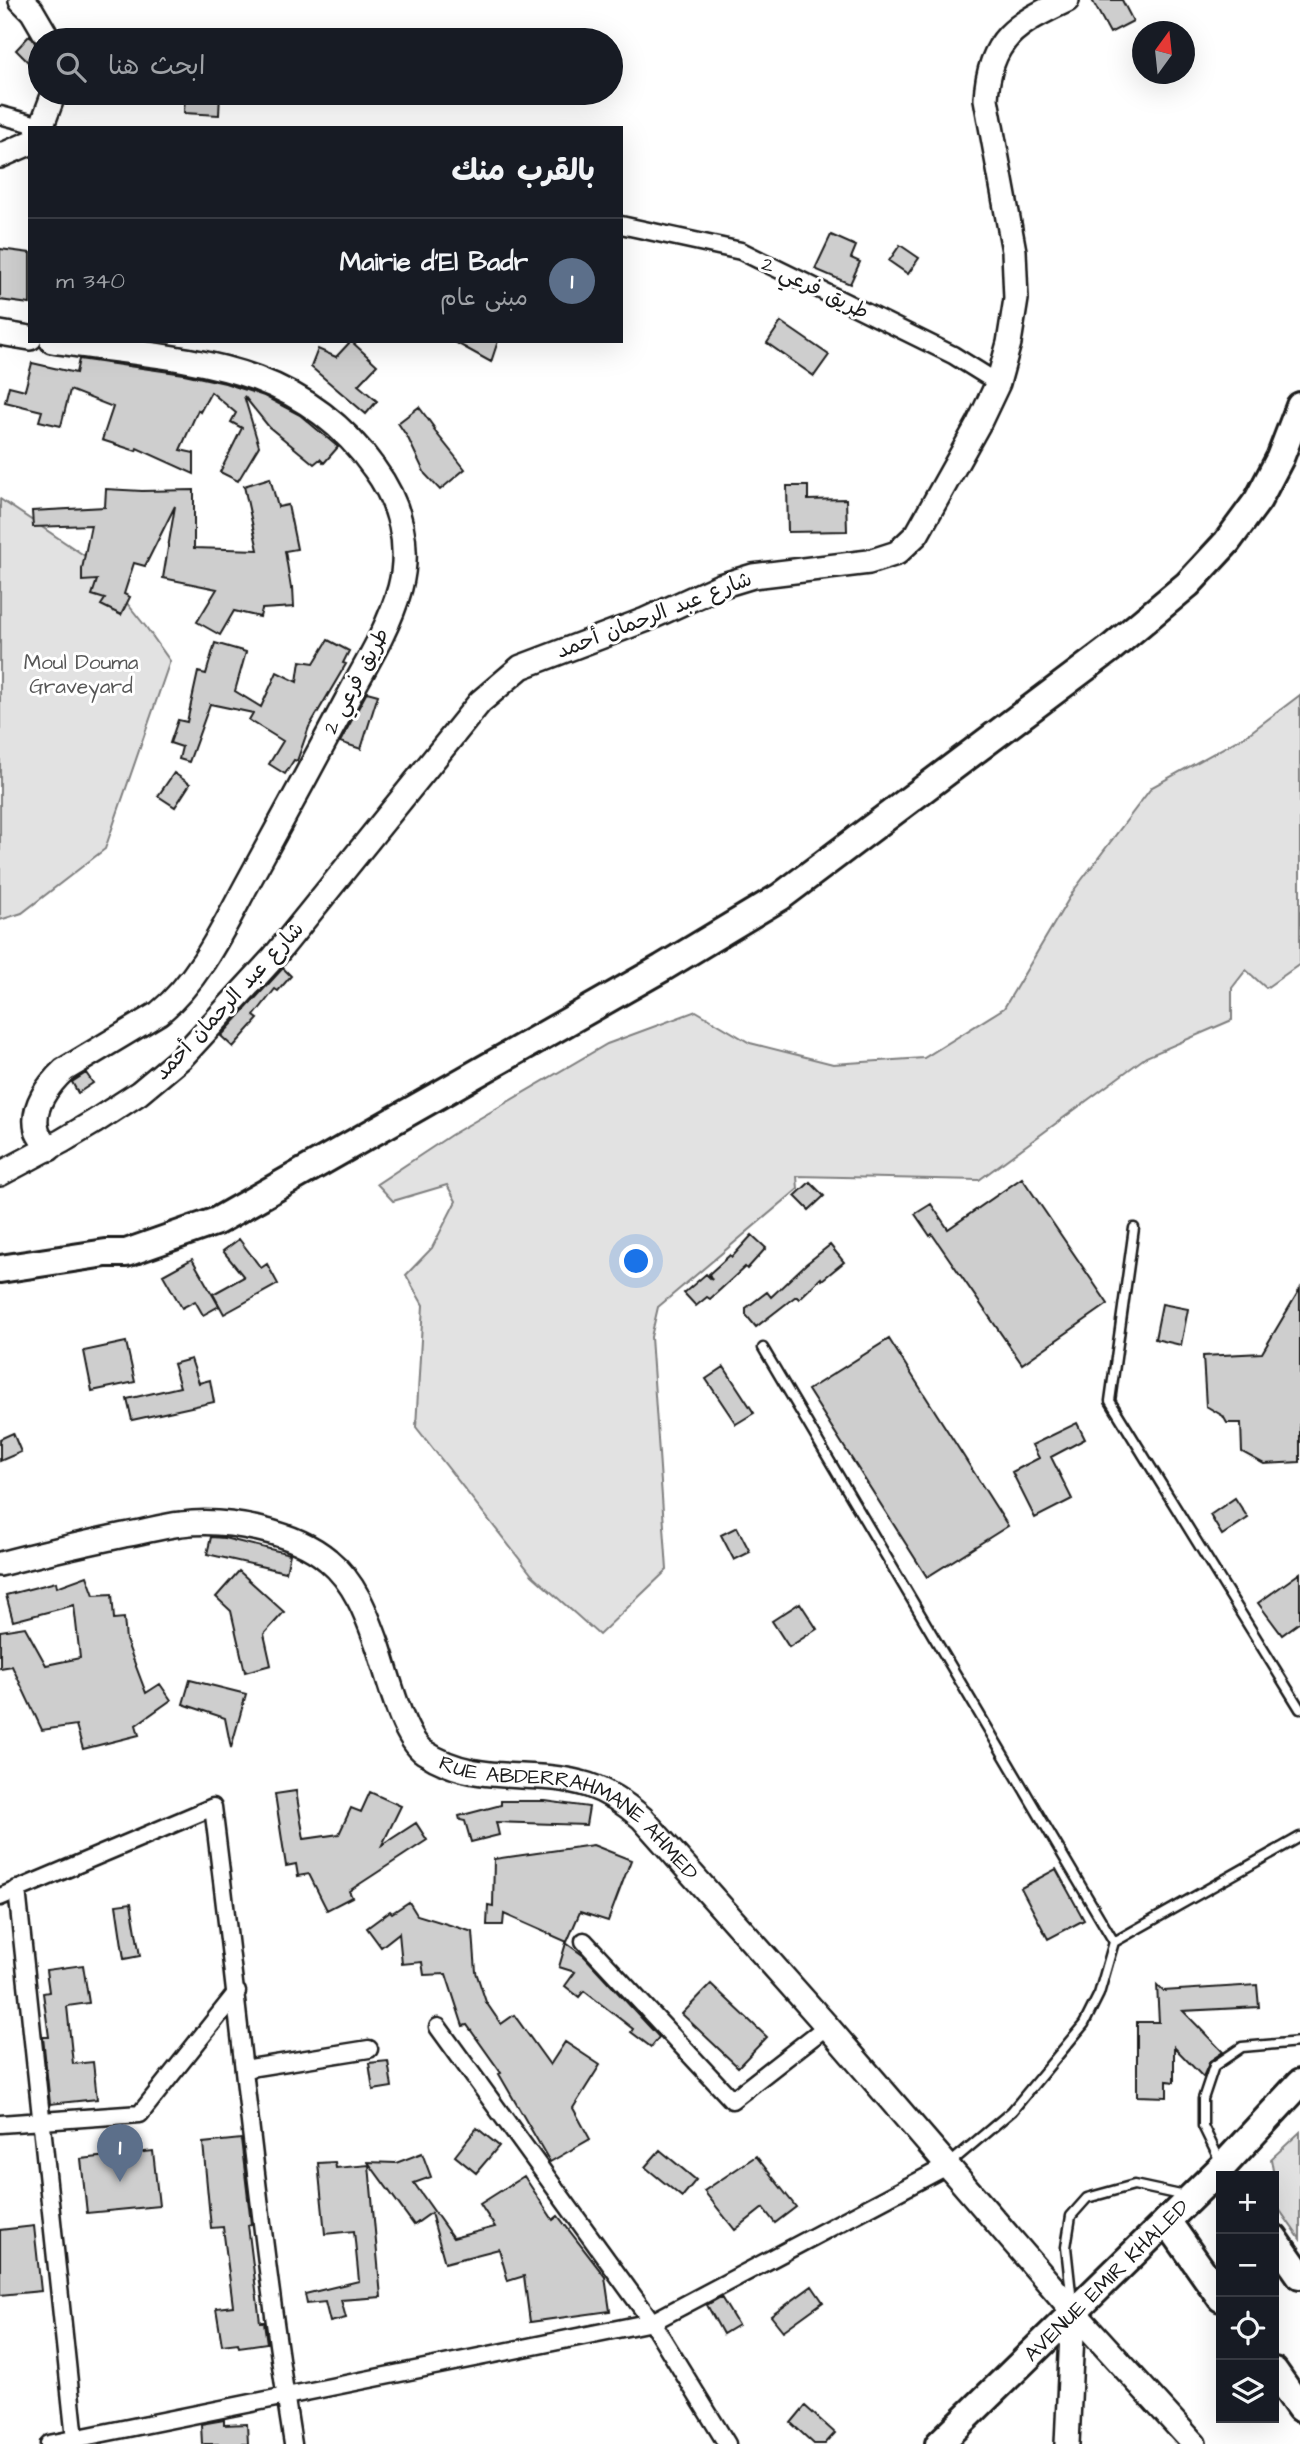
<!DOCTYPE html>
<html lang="ar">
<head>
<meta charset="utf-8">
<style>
	body { margin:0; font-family:"Architects Daughter","Playpen Sans Arabic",sans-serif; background:#20242c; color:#f1f3f6; direction:rtl }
	.controls { position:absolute; right:21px; bottom:21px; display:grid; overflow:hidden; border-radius:0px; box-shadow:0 7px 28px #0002 }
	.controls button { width:63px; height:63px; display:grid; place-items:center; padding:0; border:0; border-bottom:2px solid #363941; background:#171b24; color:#f1f3f6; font:35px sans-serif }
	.compass { position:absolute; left:1132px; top:21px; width:63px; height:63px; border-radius:50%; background:#171b24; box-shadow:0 7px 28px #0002; rotate:15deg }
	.you { position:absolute; left:637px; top:1262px; width:24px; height:24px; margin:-18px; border:5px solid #fff; border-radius:50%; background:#1a73e8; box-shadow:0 0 0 10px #1a73e833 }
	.badge { display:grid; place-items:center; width:46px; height:46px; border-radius:50%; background:#1f6fb2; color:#fff; font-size:23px; font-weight:700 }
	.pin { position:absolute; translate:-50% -58px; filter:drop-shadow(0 2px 4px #0008) }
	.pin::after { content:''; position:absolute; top:37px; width:24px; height:21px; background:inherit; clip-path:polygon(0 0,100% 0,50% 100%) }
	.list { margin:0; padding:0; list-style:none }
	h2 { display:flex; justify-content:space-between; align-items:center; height:91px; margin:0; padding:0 28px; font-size:30px }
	h2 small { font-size:23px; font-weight:400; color:#9ea1a6 }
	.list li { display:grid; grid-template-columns:46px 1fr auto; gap:21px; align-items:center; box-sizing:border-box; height:126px; padding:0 28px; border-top:2px solid #363941 }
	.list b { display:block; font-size:26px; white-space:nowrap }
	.list p { margin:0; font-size:23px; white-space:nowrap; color:#9ea1a6 }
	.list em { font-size:23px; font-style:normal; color:#9ea1a6 }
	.icon { flex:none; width:38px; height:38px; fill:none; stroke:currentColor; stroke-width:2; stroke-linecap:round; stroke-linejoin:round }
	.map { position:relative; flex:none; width:1300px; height:2444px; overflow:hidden; direction:ltr }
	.search { position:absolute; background:#171b24; box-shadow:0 7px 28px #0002; left:28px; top:28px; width:595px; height:77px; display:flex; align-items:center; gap:18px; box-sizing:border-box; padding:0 24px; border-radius:38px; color:#9ea1a6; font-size:26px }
	.panel { position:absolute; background:#171b24; box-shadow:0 7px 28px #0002; left:28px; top:126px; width:595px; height:217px; border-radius:0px; direction:rtl }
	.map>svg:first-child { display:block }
	.green { fill:#e2e2e2; stroke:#7f7f7f; stroke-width:2 }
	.building { fill:#cecece; stroke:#1c1c1c; stroke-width:2 }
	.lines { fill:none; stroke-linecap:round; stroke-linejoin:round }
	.lane-casing { stroke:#1c1c1c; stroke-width:13 }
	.street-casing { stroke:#1c1c1c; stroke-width:21 }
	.secondary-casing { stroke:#1c1c1c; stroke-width:28 }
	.primary-casing { stroke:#1c1c1c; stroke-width:32 }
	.lane { stroke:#fff; stroke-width:8 }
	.street { stroke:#fff; stroke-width:16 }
	.secondary { stroke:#fff; stroke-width:23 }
	.primary { stroke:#fff; stroke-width:26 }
	.labels { text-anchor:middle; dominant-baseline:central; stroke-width:6; stroke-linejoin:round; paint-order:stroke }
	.street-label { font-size:21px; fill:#1c1c1c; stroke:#fff }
	.park-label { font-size:21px; fill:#575757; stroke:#fff }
</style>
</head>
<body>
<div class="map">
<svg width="1300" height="2444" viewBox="0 0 1300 2444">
	<rect width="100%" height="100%" fill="#fff"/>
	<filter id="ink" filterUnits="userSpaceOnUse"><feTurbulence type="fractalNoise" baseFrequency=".0143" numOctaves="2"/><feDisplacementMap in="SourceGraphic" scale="14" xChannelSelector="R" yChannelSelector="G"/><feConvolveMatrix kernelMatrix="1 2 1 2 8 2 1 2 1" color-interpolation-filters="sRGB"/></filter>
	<g filter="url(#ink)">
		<path class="green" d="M0,499L94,562L146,627L170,661L105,849L22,913L0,920Z
			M1300,695V964L1266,988L1246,970L1232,988V1020L1146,1057L979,1180L797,1176L798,1189L658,1307L651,1337L667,1570L599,1635L532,1575L416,1427L423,1305L406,1275L432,1248L456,1201L447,1185L393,1201L377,1184L451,1135L607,1044L696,1011L750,1043L833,1064L924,1058L1004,1008L1074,890L1152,787L1247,735Z
			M1300,2132V2239L1274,2202V2176L1271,2159Z"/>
		<path class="building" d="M1092,0H1122L1133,21L1110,33Z
			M30,35L40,51L29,63L16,50Z
			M185,93H220L219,115L184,113Z
			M831,235L856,246L851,258L860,262L850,284L815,269Z
			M900,245L919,258L908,274L889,261Z
			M0,249L30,253V304L0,300Z
			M781,322L829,355L814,376L767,343Z
			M351,341L377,365L358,385L377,401L366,414L311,367L318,349L336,357Z
			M453,341H498L491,362Z
			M79,359L184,374L225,383L264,396L300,415L338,447L324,463L320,459L314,464L269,427L244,396L259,446L238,481L220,472L242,428L231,422L236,413L211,392L200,412L198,410L180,450L194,453V474L137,448L136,451L102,440L113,407L70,390L61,426L39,421L42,411L5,402L9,386L25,390L32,363L76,373Z
			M419,407L435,429L434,430L465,469L440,490L425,474L408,438L398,423Z
			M270,478L278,507L288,505L297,549L285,551L291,588L293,587L294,607L262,609L260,617L234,611L220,635L197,622L217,589L163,578L175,506L145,566L134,563L124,594L130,597L121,615L101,605L105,599L92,595L97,580L82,581V569L91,525L33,527L32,511L105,507L106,489L142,491L194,490V548L258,550L244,486Z
			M787,486H808V500L846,499L847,531L788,532Z
			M328,640L349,651L343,663L346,664L309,727L297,761L294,760L285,774L269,764L283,741L249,720L253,713L210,704L189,762L179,759L182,747L170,743L178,720L187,722L198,672L206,674L215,643L246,652L235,691L261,707L277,672L297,682L300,661L314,663Z
			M367,692L378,695L361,749L340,742Z
			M174,773L190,784L175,807L158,796Z
			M283,968L291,976L278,991L275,989L254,1016L258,1019L233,1047L221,1036Z
			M86,1073L93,1083L78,1093L72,1082Z
			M1022,1178L1108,1304L1022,1364L932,1234L930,1236L915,1214L931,1204L948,1229Z
			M810,1182L824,1196L809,1210L795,1196Z
			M752,1235L766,1248L747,1269L745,1267L710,1299L707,1297L696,1306L684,1293L706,1274L712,1280L709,1274L730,1255L732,1257Z
			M239,1239L261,1268L267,1264L278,1284L224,1314L213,1294L244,1277L223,1251Z
			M830,1245L844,1262L822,1280L821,1278L799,1299L796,1296L756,1327L746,1315V1308L767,1292L771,1297L806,1264Z
			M192,1259L219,1306L203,1315L195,1301L182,1308L163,1275Z
			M1300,1289V1462L1264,1464L1242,1452L1241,1423H1227L1223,1416L1206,1406L1203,1356L1262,1353Z
			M1162,1304L1188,1309L1181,1345L1155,1339Z
			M889,1339L1008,1526L927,1577L808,1390Z
			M126,1342L135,1382L92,1391L84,1351Z
			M191,1359L199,1383L210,1380L214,1402L132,1420L127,1399L180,1387L173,1364Z
			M724,1367L754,1413L736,1424L706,1379Z
			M1077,1423L1085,1439L1051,1457L1072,1499L1035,1518L1012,1472L1039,1458L1032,1445Z
			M13,1433L21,1452L0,1461V1439Z
			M1235,1498L1248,1518L1222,1535L1210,1515Z
			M737,1527L750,1552L734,1560L721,1535Z
			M211,1537L224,1538L290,1554L286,1572L207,1554Z
			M239,1571L284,1612L264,1634L271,1665L245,1672L231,1611L216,1597Z
			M1300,1573V1622L1282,1635L1258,1603Z
			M87,1576L94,1595L112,1594L114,1619L124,1618L126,1640L146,1693L160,1684L171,1700L136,1725L139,1735L83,1749L76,1725L42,1730L12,1666L0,1668V1631L25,1627L46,1665L80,1658L74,1605L13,1621L6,1595L56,1582L57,1587Z
			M800,1603L817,1629L789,1647L772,1621Z
			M190,1680L246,1694L231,1748L225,1718L183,1704Z
			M296,1791L304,1839L339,1834L351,1808L361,1812L370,1792L401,1806L382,1845L416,1823L427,1840L349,1891L352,1897L327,1910L309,1874L298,1876L296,1864L286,1866L275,1794Z
			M501,1801H545L589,1807L586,1825L496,1822L499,1835L471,1842L465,1821L460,1820L459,1816L501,1805Z
			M593,1845L631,1860L608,1921L580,1912L567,1942L504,1914L503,1925H487L488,1905L493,1906L494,1859Z
			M1056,1869L1084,1920L1048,1939L1021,1888Z
			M409,1902L417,1915L473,1932L476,1972L486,2002L501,2024L514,2015L550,2065L565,2042L600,2065L573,2108L590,2139L550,2162L499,2074L501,2073L467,2025L463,2026L446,1974L424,1975L422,1962L402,1964L399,1933L381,1947L367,1928L390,1911L392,1913Z
			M131,1903L140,1956L124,1959L116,1905Z
			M566,1943L584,1956L659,2037L651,2047L631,2032L633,2029L584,1991L579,1997L565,1986L575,1972L559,1967Z
			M83,1965L89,2003L67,2006L73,2064L93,2062L97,2099L50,2104L43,2037H49L43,1993L49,1992L46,1970Z
			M711,1984L767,2037L738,2067L682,2014Z
			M1157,1985L1163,1991L1257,1985L1259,2007L1183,2011L1223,2052L1210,2061L1203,2077L1174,2047V2082L1167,2081V2097L1137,2096V2022H1159Z
			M388,2061L392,2087L373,2090L369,2063Z
			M477,2128L499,2146L476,2173L455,2156Z
			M241,2139L251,2224L248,2225L260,2322H264L267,2343L239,2347L238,2343L222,2345L216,2308L233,2306L223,2227L211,2228L203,2143Z
			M660,2150L696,2180L682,2197L645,2167Z
			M153,2151L159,2206L87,2213L81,2159Z
			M422,2153L431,2177L414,2183L453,2238L495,2227L480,2204L524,2176L553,2220L558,2216L605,2277L610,2311L530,2322L524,2276L508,2281L499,2249L445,2263L431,2213L414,2225L368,2162L396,2163Z
			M756,2156L796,2207L775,2223L763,2208L735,2230L704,2191Z
			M335,2162L336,2168L369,2165L381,2297L341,2300L346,2318L330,2322L325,2302L307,2304L305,2294L359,2281L354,2231L325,2234L318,2163Z
			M34,2226L41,2291L0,2295V2230Z
			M812,2286L823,2302L783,2331L771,2316Z
			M721,2297L738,2325L723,2334L707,2305Z
			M805,2406L835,2433L825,2444H814L791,2423Z
			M224,2420V2425L247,2424L248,2444H202L201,2424Z"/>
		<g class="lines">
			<defs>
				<path id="lane" d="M1134,1228L1110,1401L1300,1709
					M763,1348L1114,1942L1099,1994L1084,2024L1012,2111L949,2164
					M1114,1942L1300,1837
					M1220,2161L1203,2126V2099L1214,2066L1242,2047L1300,2042
					M1072,2302L1066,2247L1071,2216L1087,2198L1134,2185L1185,2196"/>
				<path id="street" d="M0,115L30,123L34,128
					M621,225L741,251L953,355L998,383
					M17,1889L75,2439
					M0,1897L213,1807C240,2019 259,2233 293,2444
					M584,1941L732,2100L827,2026
					M438,2027L652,2322L727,2444
					M244,2069L369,2049
					M0,2124L140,2114L237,1992
					M49,2444L652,2322L947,2166"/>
				<g id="secondary">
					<path d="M21,0L32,11L49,40"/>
					<path d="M41,128L54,93"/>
					<path d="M0,156L30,143"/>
					<path d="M0,333L30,338"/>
					<path d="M49,1149C45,1143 38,1136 37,1130C31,1107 49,1084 64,1070L159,1013C198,981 222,931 245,888C265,851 286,813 306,776C323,745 339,714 356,683C373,653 391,621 400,588C411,545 400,503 374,468C294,355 175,361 52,341"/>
					<path d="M0,1174L62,1141L94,1122L139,1093L181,1058L274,957L480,702L521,667L645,620L720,586L753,576L869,562L897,553L917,534L979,423L998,383L1009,343L1016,299L1014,251L986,99C989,39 1016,24 1067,0"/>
					<path id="s1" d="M0,1564C41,1553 82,1544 124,1535C143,1532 162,1526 181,1524C225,1518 294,1531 328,1560C355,1582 367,1615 378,1646C387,1672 402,1737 424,1752C479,1788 532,1767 588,1785C609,1792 626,1804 642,1818L827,2026L1073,2311L1194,2444"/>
					<path d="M1067,2444L1073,2311"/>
				</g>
				<g id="primary">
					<path d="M0,1269L106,1253H126L217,1221L662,968L780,897L1110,649L1188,584L1227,542L1258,500L1280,458L1300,406"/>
					<path d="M1167,2221L1221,2298"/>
					<path d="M1274,2238L1300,2275"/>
					<path d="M1274,2371L1300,2408"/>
					<path id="s2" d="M939,2444L1223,2166L1300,2083"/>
				</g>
			</defs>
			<use href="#lane" class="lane-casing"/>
			<use href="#street" class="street-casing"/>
			<use href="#secondary" class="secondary-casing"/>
			<use href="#primary" class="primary-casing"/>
			<use href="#lane" class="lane"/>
			<use href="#street" class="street"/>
			<use href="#secondary" class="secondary"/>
			<use href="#primary" class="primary"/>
		</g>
	</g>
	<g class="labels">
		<g class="street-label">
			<text transform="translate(815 288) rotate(26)">طريق فرعي 2</text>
			<text transform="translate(654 615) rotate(-21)">شارع عبد الرحمان أحمد</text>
			<text transform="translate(356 681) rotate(-62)">طريق فرعي 2</text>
			<text transform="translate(229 1001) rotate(-47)">شارع عبد الرحمان أحمد</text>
			<text stroke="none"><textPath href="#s1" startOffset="723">RUE ABDERRAHMANE AHMED</textPath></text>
			<text stroke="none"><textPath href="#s2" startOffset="234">AVENUE EMIR KHALED</textPath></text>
		</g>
		<g class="park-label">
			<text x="81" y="662">Moul Douma<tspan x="81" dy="24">Graveyard</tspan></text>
		</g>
	</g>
</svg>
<div class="controls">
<button>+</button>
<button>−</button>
<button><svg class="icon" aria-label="locate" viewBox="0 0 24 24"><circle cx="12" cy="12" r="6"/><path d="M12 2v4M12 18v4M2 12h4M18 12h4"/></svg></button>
<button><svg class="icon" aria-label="layers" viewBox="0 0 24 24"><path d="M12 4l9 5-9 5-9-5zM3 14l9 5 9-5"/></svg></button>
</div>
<svg class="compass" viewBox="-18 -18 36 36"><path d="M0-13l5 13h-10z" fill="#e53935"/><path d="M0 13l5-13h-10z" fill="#9ea1a6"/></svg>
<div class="you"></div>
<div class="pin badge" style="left:120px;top:2182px;background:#5c6f8a">1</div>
<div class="search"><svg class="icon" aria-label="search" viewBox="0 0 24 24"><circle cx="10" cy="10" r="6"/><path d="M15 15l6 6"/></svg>ابحث هنا</div>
<section class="panel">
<h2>بالقرب منك<small></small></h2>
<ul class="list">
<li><span class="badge" style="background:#5c6f8a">1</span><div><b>Mairie d'El Badr</b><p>مبنى عام</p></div><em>340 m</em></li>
</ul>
</section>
</div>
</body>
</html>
